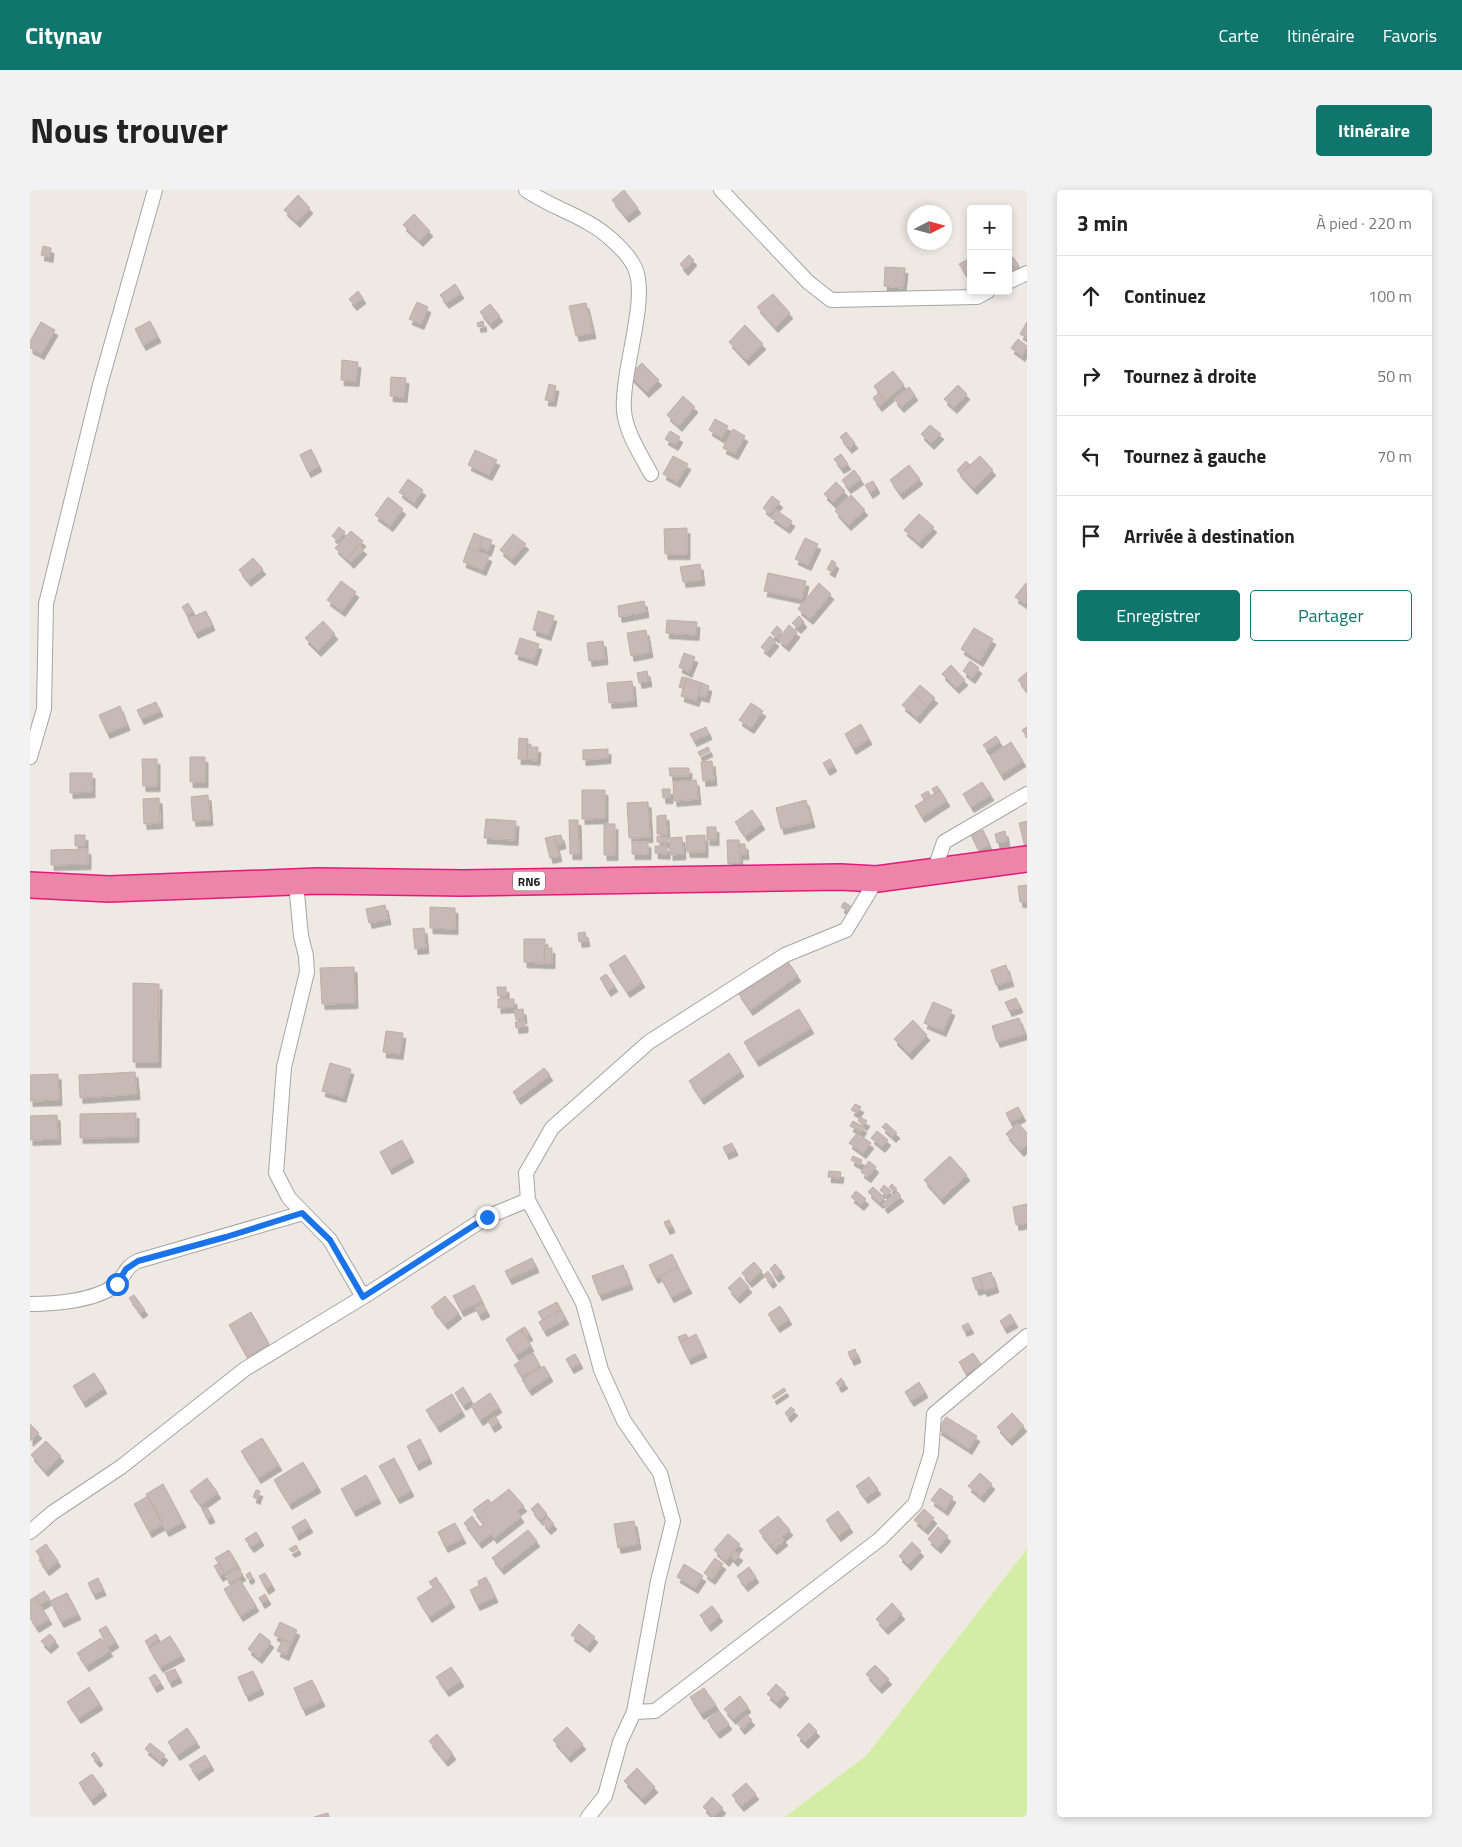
<!DOCTYPE html>
<html lang="fr">
<head>
<meta charset="utf-8">
<style>
	body { margin:0; font-family:"Titillium Web",sans-serif; background:#f2f2f2; color:#222 }
	.controls { position:absolute; right:15px; top:15px; display:grid; overflow:hidden; border-radius:5px; box-shadow:0 2px 8px #0003 }
	.controls button { width:45px; height:45px; display:grid; place-items:center; padding:0; border:0; border-bottom:1px solid #e0e0e0; background:#fff; color:#222; font:25px sans-serif }
	.compass { position:absolute; left:877px; top:15px; width:45px; height:45px; border-radius:50%; background:#fff; box-shadow:0 2px 8px #0003; rotate:84deg }
	.stop { position:absolute; width:15px; height:15px; margin:-11px; border:4px solid #1a73e8; border-radius:50%; background:#fff }
	.stop.end { background:#1a73e8; border-color:#fff; box-shadow:0 1px 5px #0008 }
	.list { margin:0; padding:0; list-style:none }
	h2 { display:flex; justify-content:space-between; align-items:center; height:65px; margin:0; padding:0 20px; font-size:21px }
	h2 small { font-size:16px; font-weight:400; color:#767676 }
	.list li { display:grid; grid-template-columns:32px 1fr auto; gap:15px; align-items:center; box-sizing:border-box; height:80px; padding:0 20px; border-top:1px solid #e0e0e0 }
	.list b { display:block; font-size:19px; white-space:nowrap }
	.list em { font-size:16px; font-style:normal; color:#767676 }
	.actions { display:flex; gap:10px; padding:15px 20px }
	.actions a { flex:1; padding:11px 0; border:1px solid #0f766e; border-radius:5px; text-align:center; font-size:18px; color:#0f766e }
	.actions .main { background:#0f766e; color:#fff }
	.icon { flex:none; width:28px; height:28px; fill:none; stroke:currentColor; stroke-width:2; stroke-linecap:round; stroke-linejoin:round }
	.map { position:relative; flex:none; width:997px; height:1627px; overflow:hidden; border-radius:5px }
	header { display:flex; align-items:center; gap:30px; box-sizing:border-box; height:70px; padding:0 25px; background:#0f766e; color:#fff }
	header strong { font-size:24px }
	nav { display:flex; gap:28px; margin-inline-start:auto; font-size:18px }
	.intro { display:flex; align-items:center; justify-content:space-between; box-sizing:border-box; height:120px; padding:0 30px }
	h1 { margin:0; font-size:35px }
	.button { padding:12px 22px; border-radius:5px; background:#0f766e; color:#fff; font-size:18px; font-weight:700 }
	main { display:flex; gap:30px; padding:0 30px }
	aside { flex:1; background:#fff; border-radius:5px; box-shadow:0 2px 8px #0003 }
	.map>svg:first-child { display:block }
	.grass { fill:#d3eda5 }
	.building { fill:#c7bab6; stroke:#c2ada4; filter:url(#shadow) }
	.lines { fill:none; stroke-linecap:round; stroke-linejoin:round }
	.street-casing { stroke:#a5a5a5; stroke-width:16 }
	.highway-casing { stroke:#e5187c; stroke-width:28 }
	.street { stroke:#fff; stroke-width:14 }
	.highway { stroke:#ec85a7; stroke-width:25 }
	.route { stroke:#1a73e8; stroke-width:6 }
	.labels { text-anchor:middle; dominant-baseline:central; stroke-width:5; stroke-linejoin:round; paint-order:stroke }
	.shield { fill:#fff; stroke:#626262; stroke-width:1 }
	.shield-label { font-size:12px; font-weight:bold; fill:#1e1e1e }
</style>
</head>
<body>
<header>
<strong>Citynav</strong>
<nav><a>Carte</a><a>Itinéraire</a><a>Favoris</a></nav>
</header>
<div class="intro"><h1>Nous trouver</h1><a class="button">Itinéraire</a></div>
<main>
<div class="map">
<svg width="997" height="1627" viewBox="0 0 997 1627">
	<defs>
		<filter id="shadow"><feDropShadow dx="3" dy="5.5" stdDeviation="0" flood-color="#0004"/></filter>
	</defs>
	<rect width="100%" height="100%" fill="#efe9e3"/>
	<path class="grass" d="M997,1359V1627H755L837,1565Z"/>
	<path class="building" d="M594,0L608,18L596,27L582,10Z
		M268,5L280,18L267,32L254,20Z
		M384,24L400,41L390,51L373,35Z
		M13,56L21,58L20,67L11,65Z
		M659,65L664,70L655,80L650,74Z
		M983,67L989,76L985,79L978,70Z
		M937,70L941,79L935,83L929,74Z
		M978,70L986,81L978,86Z
		M855,77L875,78L873,98L854,96Z
		M425,94L431,103L416,113L410,105Z
		M328,101L333,108L324,115L319,109Z
		M743,104L760,123L745,137L727,117Z
		M387,112L398,117L391,134L379,129Z
		M556,113L563,143L546,146L539,116Z
		M460,114L470,126L460,134L450,122Z
		M120,131L128,147L113,155L105,139Z
		M453,131L454,136L448,137L447,133Z
		M11,132L25,140L11,164L0,158V151Z
		M997,132V148L990,144Z
		M715,135L733,154L716,170L699,152Z
		M988,149L997,156L992,166L981,158Z
		M312,170L328,172L326,191L311,190Z
		M612,173L629,190L616,202L599,185Z
		M863,181L874,195L855,211L844,196Z
		M361,187L376,188L374,207L360,206Z
		M519,194L526,196L523,211L515,210Z
		M928,195L937,204L924,218L914,209Z
		M879,197L885,205L871,217L864,209Z
		M849,203L855,211L849,216L843,208Z
		M653,206L665,217L649,236L637,225Z
		M685,229L698,236L692,248L679,240Z
		M900,235L911,244L901,254L891,244Z
		M703,239L715,246L705,264L693,258Z
		M640,241L650,247L645,255L635,249Z
		M816,242L825,253L819,258L810,247Z
		M281,259L289,276L278,282L270,265Z
		M445,260L467,270L459,285L438,275Z
		M811,264L818,274L811,278L804,269Z
		M643,266L658,274L647,292L633,284Z
		M950,266L963,280L944,299L930,284Z
		M936,271L940,275L930,284L927,280Z
		M879,275L890,289L870,304L860,290Z
		M824,280L831,289L818,298L812,290Z
		M378,289L393,300L384,313L369,302Z
		M843,291L847,298L840,303L835,295Z
		M806,292L815,301L803,313L794,304Z
		M821,305L835,320L818,335L805,321Z
		M742,306L750,312L740,324L733,318Z
		M358,307L373,319L360,336L345,325Z
		M746,320L762,331L757,338L741,327Z
		M889,324L904,337L889,353L874,340Z
		M309,337L315,342L308,351L302,346Z
		M657,338V364H635L634,339Z
		M321,341L333,351L317,369L305,358Z
		M444,343L453,347L448,362L438,358Z
		M483,344L496,354L482,370L470,360Z
		M453,347L462,350L458,361L450,357Z
		M775,348L788,354L778,375L765,369Z
		M329,355L334,359L321,373L317,369Z
		M438,358L459,366L453,380L433,372Z
		M223,368L233,379L218,391L209,380Z
		M802,370L806,373L802,382L797,379Z
		M670,374L672,390L653,392L650,377Z
		M738,383L776,391L772,409L734,401Z
		M311,391L326,402L312,421L297,410Z
		M789,393L801,404L780,429L768,419Z
		M996,393L997,412L995,414L985,407Z
		M614,411L616,422L589,427L588,416Z
		M158,413L163,421L157,425L152,417Z
		M176,421L182,435L165,443L158,429Z
		M508,421L524,426L518,445L503,440Z
		M769,426L774,432L768,438L762,433Z
		M637,430L667,432L666,445L636,443Z
		M293,431L305,444L288,461L275,448Z
		M759,435L767,442L756,456L748,449Z
		M747,436L752,441L746,448L741,443Z
		M944,438L963,449L950,471L931,459Z
		M616,440L620,462L601,466L597,443Z
		M740,446L746,451L737,462L731,457Z
		M490,448L509,454L504,470L485,464Z
		M573,451L575,469L559,471L557,453Z
		M654,463L665,467L659,482L649,477Z
		M940,471L949,478L942,488L933,481Z
		M921,475L935,490L926,498L912,484Z
		M617,481L619,491L609,493L607,483Z
		M997,482V501L988,490Z
		M652,487L657,488L654,499L649,497Z
		M657,488L672,493L666,511L651,506Z
		M602,491L604,511L579,513L577,493Z
		M672,493L679,496L676,507L668,505Z
		M890,495L905,508L897,516L883,503Z
		M883,503L897,516L887,528L872,515Z
		M126,512L130,521L111,529L107,520Z
		M721,513L733,521L721,538L709,530Z
		M90,516L97,535L77,543L69,525Z
		M831,534L839,549L823,559L815,544Z
		M676,537L679,544L664,551L660,544Z
		M997,537V547L992,540Z
		M966,546L970,552L957,560L953,555Z
		M489,548L498,549L497,569H488Z
		M981,552L993,571L971,585L960,566Z
		M497,557H508L507,570L497,569Z
		M678,557L680,561L670,566L668,562Z
		M578,559V568L553,570V560Z
		M160,567H175V592H160Z
		M112,569H127V596H113Z
		M800,569L804,576L797,580L793,573Z
		M682,571L684,590L673,591L671,572Z
		M639,578H659V586H640Z
		M40,583H62V602L40,603Z
		M666,590L668,609L644,611L643,592Z
		M952,592L961,605L941,617L933,604Z
		M907,596L910,600L905,604L902,599Z
		M632,599H640V608H633Z
		M552,600H575V628L552,629Z
		M910,600L917,611L892,627L885,616Z
		M898,601L901,606L894,610L891,605Z
		M178,605L180,630L163,631L161,607Z
		M129,608L130,633L114,634L113,609Z
		M776,610L782,632L751,639L746,618Z
		M618,612L620,647L599,648L597,613Z
		M722,620L732,634L715,646L705,632Z
		M636,625L637,644H627V626Z
		M456,629L486,631L485,650L454,648Z
		M539,630H548L549,664H540Z
		M997,631V657H995L989,633Z
		M574,634H585V665H574Z
		M677,637H686V650H677Z
		M953,640L959,655L948,660L941,645Z
		M975,641L977,651L967,653L965,644Z
		M45,645H55V656H45Z
		M531,645L533,653L526,655L524,646Z
		M675,645V662H657L656,646Z
		M524,646L529,666L520,668L515,648Z
		M627,646L638,647L637,653L627,652Z
		M652,647L653,664L640,665V648Z
		M697,650H709L710,673L698,674Z
		M602,652H618V664H602Z
		M709,654H715L716,664H710Z
		M625,656H637V664L625,663Z
		M58,659V674L21,675V660Z
		M997,695V712H990L988,696Z
		M814,712L822,717L819,722L811,717Z
		M355,715L358,729L339,733L336,719Z
		M400,717L425,718V739L400,738Z
		M394,738L396,758L385,759L383,739Z
		M555,742L557,751L549,752L548,743Z
		M494,749H515L514,773L494,772Z
		M515,758H522V773H514Z
		M595,765L612,792L597,802L579,775Z
		M756,769L768,786L720,820L708,803Z
		M976,775L981,791L966,795L961,780Z
		M324,777L325,813L292,814L290,778Z
		M576,784L585,796L578,801L570,788Z
		M103,793L129,794L128,872H103Z
		M467,797H476V806H468Z
		M986,808L990,817L979,821L975,812Z
		M468,809H484V817L468,818Z
		M903,812L922,820L913,841L894,833Z
		M493,819L494,828L486,830L484,820Z
		M769,819L781,838L726,871L714,852Z
		M989,828L995,844L967,852L962,836Z
		M883,830L897,845L879,864L864,849Z
		M495,831V837L486,838L485,832Z
		M356,841L373,843L370,864L353,862Z
		M699,863L711,881L671,909L659,891Z
		M300,873L321,879L313,907L292,901Z
		M514,878L520,885L488,909L483,902Z
		M105,882L107,904L50,908L49,885Z
		M28,884L29,910L0,911V885Z
		M825,914L831,917L827,923L821,920Z
		M988,917L993,926L980,932L976,923Z
		M106,923V947L50,948V924Z
		M27,925L28,949L0,950V926Z
		M830,927L837,931L834,935L828,931Z
		M823,931L834,937L831,942L820,936Z
		M856,933L867,943L863,947L852,937Z
		M988,933L997,943V955L991,961L976,944Z
		M847,941L858,950L852,957L841,948Z
		M827,943L841,953L833,963L819,953Z
		M372,950L381,967L359,979L350,962Z
		M702,953L705,960L696,964L693,957Z
		M823,966L832,970L830,975L821,970Z
		M920,966L937,985L911,1009L894,990Z
		M839,971L846,977L838,987L831,982Z
		M799,981L811,982L810,988L798,987Z
		M862,994L867,999L864,1002L859,997Z
		M854,995L861,1001L857,1006L850,1000Z
		M843,997L855,1008L850,1013L838,1002Z
		M826,1001L836,1009L831,1015L821,1007Z
		M867,1002L871,1006L855,1018L852,1014Z
		M997,1014V1033L986,1035L983,1017Z
		M639,1030L642,1037L637,1039L634,1032Z
		M642,1064L648,1077L625,1088L619,1075Z
		M502,1068L506,1077L479,1089L475,1081Z
		M724,1072L732,1081L719,1092L712,1083Z
		M745,1074L752,1082L746,1087L740,1079Z
		M593,1075L600,1094L569,1105L562,1086Z
		M648,1077L659,1098L641,1107L630,1086Z
		M738,1081L744,1090L740,1093L734,1085Z
		M961,1082L966,1097L954,1101L949,1086Z
		M949,1086L953,1098L946,1100L942,1088Z
		M710,1087L719,1097L707,1108L698,1098Z
		M444,1095L452,1111L431,1121L423,1106Z
		M104,1105L115,1120L110,1123L99,1108Z
		M415,1106L429,1123L415,1134L401,1117Z
		M527,1112L531,1120L513,1130L508,1122Z
		M453,1114L457,1121L449,1125L445,1118Z
		M750,1116L759,1129L747,1137L738,1124Z
		M531,1120L536,1129L514,1141L509,1132Z
		M221,1122L239,1154L217,1167L199,1135Z
		M980,1124L985,1132L974,1138L970,1131Z
		M938,1133L941,1138L934,1141L932,1136Z
		M495,1137L500,1145L496,1147L491,1139Z
		M491,1139L501,1156L486,1165L476,1149Z
		M656,1144L658,1148L650,1152L648,1147Z
		M666,1144L674,1162L658,1169L650,1152Z
		M825,1159L828,1167L821,1170L818,1162Z
		M503,1163L510,1176L492,1187L484,1175Z
		M943,1163L951,1174L936,1184L929,1172Z
		M545,1164L550,1173L541,1178L536,1169Z
		M514,1176L520,1186L499,1200L492,1190Z
		M64,1183L74,1198L53,1212L43,1196Z
		M811,1188L815,1193L809,1197L806,1193Z
		M889,1192L895,1202L881,1211L875,1202Z
		M433,1197L441,1210L433,1215L425,1203Z
		M754,1198L756,1201L744,1209L742,1206Z
		M460,1203L469,1217L450,1230L441,1216Z
		M422,1204L432,1221L407,1237L396,1220Z
		M761,1217L765,1220L758,1227L755,1223Z
		M982,1223L994,1236L979,1250L967,1237Z
		M465,1226L469,1232L462,1237L458,1231Z
		M916,1227L947,1246L939,1259L908,1239Z
		M0,1234L9,1243L0,1251Z
		M232,1248L249,1275L228,1288L211,1261Z
		M390,1249L399,1268L386,1275L377,1256Z
		M16,1251L31,1266L15,1281L1,1265Z
		M364,1268L381,1301L367,1308L349,1276Z
		M273,1272L288,1297L259,1314L244,1290Z
		M950,1283L962,1294L951,1307L938,1296Z
		M336,1285L348,1308L323,1321L311,1299Z
		M839,1287L848,1299L835,1308L826,1296Z
		M177,1288L188,1303L171,1315L160,1301Z
		M133,1294L153,1332L136,1341L116,1304Z
		M910,1298L923,1307L915,1320L901,1310Z
		M479,1299L494,1316L487,1321L491,1327L464,1348L461,1344L449,1353L434,1333L442,1326L450,1337L454,1334L443,1320L458,1309L461,1313Z
		M226,1300L230,1301L227,1309L223,1307Z
		M118,1306L133,1334L119,1342L104,1314Z
		M508,1313L517,1324L510,1330L501,1319Z
		M177,1317L182,1327L177,1329L172,1319Z
		M894,1319L904,1328L895,1339L884,1330Z
		M808,1321L820,1337L808,1346L796,1330Z
		M748,1326L760,1340L741,1356L729,1341Z
		M518,1327L524,1334L518,1339L512,1332Z
		M275,1329L280,1337L266,1345L262,1337Z
		M604,1331L608,1354L588,1358L584,1334Z
		M425,1333L433,1348L415,1357L408,1342Z
		M908,1337L918,1346L908,1358L898,1349Z
		M498,1340L507,1351L471,1379L462,1368Z
		M226,1342L231,1350L221,1357L215,1349Z
		M698,1344L710,1354L696,1371L684,1360Z
		M752,1347L755,1350L744,1359L741,1356Z
		M882,1352L891,1361L878,1375L869,1366Z
		M16,1354L28,1371L18,1379L6,1361Z
		M266,1355L268,1359L262,1362L259,1359Z
		M199,1360L208,1375L195,1383L185,1368Z
		M704,1361L710,1365L705,1371L700,1366Z
		M685,1368L693,1374L682,1389L674,1383Z
		M11,1369L18,1379L16,1380L9,1370Z
		M189,1373L195,1383L190,1386L184,1376Z
		M654,1374L673,1386L665,1398L647,1387Z
		M719,1377L726,1387L715,1396L707,1386Z
		M208,1378L213,1385L200,1393L195,1386Z
		M220,1382L222,1387L218,1389L216,1385Z
		M235,1383L242,1395L236,1399L229,1386Z
		M406,1387L409,1392L402,1396L399,1392Z
		M456,1387L458,1391L449,1395L448,1391Z
		M68,1388L73,1400L63,1404L58,1393Z
		M210,1390L226,1416L210,1426L194,1399Z
		M458,1391L465,1407L447,1415L440,1400Z
		M410,1393L422,1412L399,1427L387,1408Z
		M14,1401L20,1409L10,1415L5,1407Z
		M37,1403L48,1424L31,1432L20,1411Z
		M235,1404L238,1409L232,1413L229,1408Z
		M5,1407L19,1429L6,1437L0,1428V1410Z
		M862,1413L872,1424L855,1439L846,1429Z
		M682,1416L690,1426L678,1436L670,1425Z
		M250,1432L267,1440L261,1453L244,1445Z
		M549,1434L565,1447L557,1457L541,1445Z
		M76,1436L86,1452L78,1457L69,1440Z
		M230,1443L241,1452L229,1468L218,1459Z
		M20,1444L26,1451L18,1458L11,1451Z
		M126,1444L129,1449L118,1456L115,1451Z
		M140,1446L152,1465L130,1477L119,1459Z
		M71,1448L80,1461L56,1476L47,1463Z
		M253,1449L261,1453L256,1465L247,1461Z
		M845,1475L859,1489L849,1498L836,1484Z
		M421,1477L431,1491L416,1501L406,1487Z
		M145,1479L149,1487L139,1492L135,1483Z
		M223,1481L231,1499L216,1506L208,1487Z
		M125,1484L131,1493L124,1497L119,1488Z
		M282,1490L292,1511L273,1520L264,1498Z
		M746,1494L756,1503L747,1513L737,1504Z
		M59,1497L70,1514L48,1528L37,1512Z
		M674,1498L686,1515L671,1524L660,1507Z
		M710,1506L718,1517L703,1529L694,1519Z
		M689,1521L699,1534L687,1543L677,1530Z
		M716,1524L722,1530L712,1539L707,1533Z
		M779,1533L787,1541L775,1553L767,1545Z
		M537,1537L553,1554L538,1567L523,1550Z
		M157,1538L167,1552L147,1565L138,1552Z
		M407,1544L423,1564L415,1571L399,1551Z
		M120,1553L135,1565L130,1571L115,1559Z
		M64,1562L70,1569L67,1572L61,1565Z
		M175,1565L181,1575L166,1585L159,1575Z
		M607,1578L625,1597L612,1609L594,1591Z
		M62,1584L74,1600L61,1610L49,1593Z
		M716,1593L726,1604L711,1616L702,1605Z
		M682,1607L693,1618L684,1627L673,1617Z
		M298,1623L299,1627H284Z"/>
	<g class="lines">
		<defs>
			<path id="street" d="M496,0C523,19 556,26 581,49C590,57 600,67 605,78C619,109 591,182 594,221C596,243 611,265 621,284
				M691,0L778,92L801,110L947,107L958,101
				M978,92L997,83
				M0,567L14,519L16,414L70,195L125,0
				M904,681L914,652L997,604
				M266,693L271,746L276,766L277,782L254,877L246,983L259,1008L300,1050L333,1107
				M0,1114C24,1114 64,1111 84,1096C94,1089 94,1077 108,1071L273,1023
				M0,1342L22,1323L91,1277L215,1179L333,1107L457,1027L498,1010
				M604,1522L625,1521L850,1349L885,1314L901,1264L904,1224L997,1146
				M558,1627L575,1606L590,1552L604,1522L628,1391L643,1331L630,1283L594,1231L571,1180L553,1113L498,1010L496,983L522,938L619,852L755,765L816,740L847,689"/>
			<path id="highway" d="M0,695L79,699L288,691L433,693L810,687L847,689L997,669"/>
		</defs>
		<use href="#street" class="street-casing"/>
		<use href="#highway" class="highway-casing"/>
		<use href="#street" class="street"/>
		<use href="#highway" class="highway"/>
	</g>
	<g class="lines">
		<path class="route" d="M87,1094L96,1079L108,1071L196,1047L272,1023L300,1050L333,1107L457,1027"/>
	</g>
	<g class="labels">
		<rect class="shield" x="483" y="681.5" width="32" height="19" rx="4"/>
		<g class="shield-label">
			<text x="499" y="691">RN6</text>
		</g>
	</g>
</svg>
<div class="controls">
<button>+</button>
<button>−</button>
</div>
<svg class="compass" viewBox="-18 -18 36 36"><path d="M0-13l5 13h-10z" fill="#e53935"/><path d="M0 13l5-13h-10z" fill="#767676"/></svg>
<div class="stop" style="left:87px;top:1094px"></div>
<div class="stop end" style="left:457px;top:1027px"></div>
</div>
<aside>
<h2>3 min<small>À pied · 220 m</small></h2>
<ul class="list">
<li><svg class="icon" aria-label="ahead" viewBox="0 0 24 24"><path d="M12 20V5M6 11l6-6 6 6"/></svg><div><b>Continuez</b></div><em>100 m</em></li>
<li><svg class="icon" aria-label="right" viewBox="0 0 24 24"><path d="M7 20v-9h11M14 6l5 5-5 5"/></svg><div><b>Tournez à droite</b></div><em>50 m</em></li>
<li><svg class="icon" aria-label="left" viewBox="0 0 24 24"><path d="M17 20v-9H6M10 6l-5 5 5 5"/></svg><div><b>Tournez à gauche</b></div><em>70 m</em></li>
<li><svg class="icon" aria-label="arrive" viewBox="0 0 24 24"><path d="M6 21V4h12l-3 4 3 4H6"/></svg><div><b>Arrivée à destination</b></div></li>
</ul>
<div class="actions"><a class="main">Enregistrer</a><a>Partager</a></div>
</aside>
</main>
</body>
</html>
